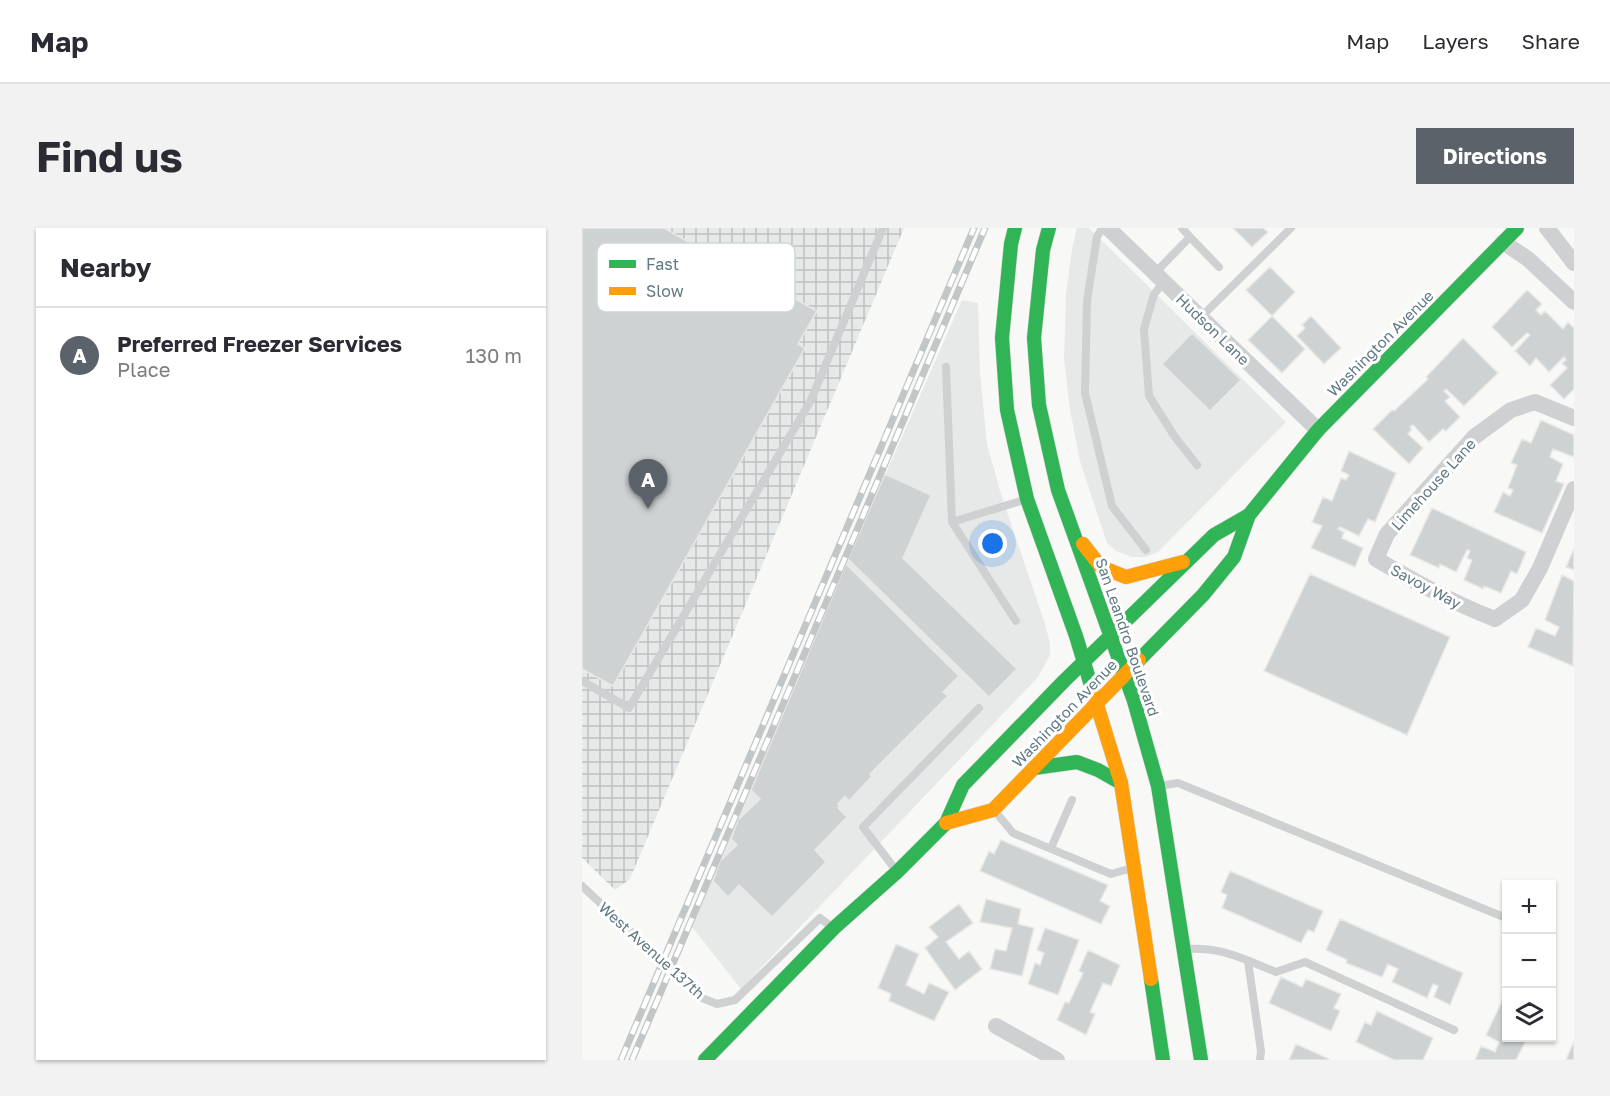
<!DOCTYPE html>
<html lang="en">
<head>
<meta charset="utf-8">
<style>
	body { margin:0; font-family:"Golos Text",sans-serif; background:#f2f2f3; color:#2b2b33 }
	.controls { position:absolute; right:18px; bottom:18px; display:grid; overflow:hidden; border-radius:0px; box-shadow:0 2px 4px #0004 }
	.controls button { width:54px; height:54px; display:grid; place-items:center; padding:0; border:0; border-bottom:2px solid #e1e1e2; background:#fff; color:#2b2b33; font:30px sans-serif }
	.you { position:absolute; left:411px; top:316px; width:21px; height:21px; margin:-15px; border:4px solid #fff; border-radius:50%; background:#1a73e8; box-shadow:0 0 0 9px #1a73e833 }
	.badge { display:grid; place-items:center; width:39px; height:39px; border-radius:50%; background:#5b6269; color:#fff; font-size:20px; font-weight:700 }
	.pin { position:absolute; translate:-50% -50px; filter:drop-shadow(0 2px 3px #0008) }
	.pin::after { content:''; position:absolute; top:32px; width:21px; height:18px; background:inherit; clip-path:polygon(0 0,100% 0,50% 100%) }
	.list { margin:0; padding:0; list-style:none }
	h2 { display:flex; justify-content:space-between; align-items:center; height:78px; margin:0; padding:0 24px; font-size:26px }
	h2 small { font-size:20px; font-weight:400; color:#7c7c81 }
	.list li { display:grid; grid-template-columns:39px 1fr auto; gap:18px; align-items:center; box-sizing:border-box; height:96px; padding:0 24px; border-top:2px solid #e1e1e2 }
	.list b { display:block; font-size:22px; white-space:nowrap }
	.list p { margin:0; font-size:20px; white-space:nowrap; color:#7c7c81 }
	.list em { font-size:20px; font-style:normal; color:#7c7c81 }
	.icon { flex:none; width:33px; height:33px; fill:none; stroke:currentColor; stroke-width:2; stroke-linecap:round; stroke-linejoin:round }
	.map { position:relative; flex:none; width:992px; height:832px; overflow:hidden; border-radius:0px }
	header { display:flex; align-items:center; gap:36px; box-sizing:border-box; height:84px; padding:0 30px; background:#fff; border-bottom:2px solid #e1e1e2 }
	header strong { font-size:28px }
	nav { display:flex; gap:33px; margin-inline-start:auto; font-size:21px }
	.intro { display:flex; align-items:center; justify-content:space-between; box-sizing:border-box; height:144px; padding:0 36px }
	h1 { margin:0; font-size:42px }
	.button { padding:15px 27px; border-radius:0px; background:#5b6269; color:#fff; font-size:21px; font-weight:700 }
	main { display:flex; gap:36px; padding:0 36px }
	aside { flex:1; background:#fff; border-radius:0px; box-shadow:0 2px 4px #0004 }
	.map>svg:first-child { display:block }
	.built { fill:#e6e9e8 }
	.industrial { fill:url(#industrial-grid) }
	.building { fill:#cfd2d2; stroke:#e8e8e6; stroke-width:1.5 }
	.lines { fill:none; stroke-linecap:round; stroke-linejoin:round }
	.fast-casing { stroke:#d4d6d6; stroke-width:15 }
	.slow-casing { stroke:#d4d6d6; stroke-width:15 }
	.lane { stroke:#ced0d1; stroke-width:8 }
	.street { stroke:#ced0d1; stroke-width:16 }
	.fast { stroke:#30b455; stroke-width:14 }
	.slow { stroke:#ff9f0a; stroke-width:14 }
	.rail-casing { stroke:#c3c6c7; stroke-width:7 }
	.rail { stroke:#fff; stroke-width:4.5; stroke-dasharray:14; stroke-linecap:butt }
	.labels { text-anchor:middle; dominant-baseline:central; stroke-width:6; stroke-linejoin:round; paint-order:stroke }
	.street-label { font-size:15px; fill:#617984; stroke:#fff }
	.key { fill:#fff; stroke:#d0d7da; stroke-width:1.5 }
	.key-label { font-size:16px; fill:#617984 }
</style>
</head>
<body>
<header>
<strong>Map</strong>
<nav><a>Map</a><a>Layers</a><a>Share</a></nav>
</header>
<div class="intro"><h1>Find us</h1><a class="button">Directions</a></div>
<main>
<aside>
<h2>Nearby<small></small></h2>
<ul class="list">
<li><span class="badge">A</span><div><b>Preferred Freezer Services</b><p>Place</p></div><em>130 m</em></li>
</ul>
</aside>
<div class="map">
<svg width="992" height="832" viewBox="0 0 992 832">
	<defs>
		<pattern id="industrial-grid" width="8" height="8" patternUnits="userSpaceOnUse" patternTransform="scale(1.5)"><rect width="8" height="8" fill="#e6e9e8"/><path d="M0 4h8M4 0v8" fill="none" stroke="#bec2c2"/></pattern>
	</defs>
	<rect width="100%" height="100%" fill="#f8f8f7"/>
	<path class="built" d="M495,0H507L704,194L576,324L564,329H550L534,323L525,315L498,233L488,182L482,130L484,67L490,21Z
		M380,72L396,75L398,144L405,216L418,263L462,393L468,415V427L456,449L159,761L110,699L266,332Z"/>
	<path class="industrial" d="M0,0H322L48,651L33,662L0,630Z"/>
	<path class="building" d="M0,0H82L197,66L199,63L235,83L216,116L223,120L31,458L0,441Z
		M651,0H681L686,4L670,19Z
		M688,39L713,64L690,88L664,62Z
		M945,62L960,76L954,82L959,87L963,83L981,101L986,94L992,100V161L982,171L968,157L985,140L980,135L984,132L982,129L967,144L954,130L948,138L933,123L948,107L945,105L930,119L910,99Z
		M690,88L723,121L700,145L666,112Z
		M729,88L759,120L742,136L715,108L723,100L720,97Z
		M610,105L659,152L628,183L580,136Z
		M881,110L916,145L882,178L864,161L862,163L868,169L863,173L878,189L864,203L861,201L847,214L831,197L828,199L830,201L826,206L841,220L827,236L791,201L810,182L812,183L846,151L844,149Z
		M959,192L992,207V229L971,221L968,229L981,236L974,253L982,256L960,305L912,284L921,264L928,268L931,262L926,260L935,237L929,235L940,211L949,215Z
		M767,223L814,245L793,294L786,291L777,308L758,299L756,301L762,304L760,310L781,320L773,339L729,320L740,298L730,294L741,269L750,273L759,250L764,252L767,247L759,243Z
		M303,246L349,267L321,330L435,441L407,469L266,331Z
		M850,280L944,324L935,346L929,343L919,365L902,358L901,361L882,352L890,332L885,330L888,323L885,322L874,344L858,336L857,340L828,327Z
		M992,321V342L984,339Z
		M264,336L377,448L361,464L366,468L288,546L290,548L267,573L263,568L256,576L258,578L256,580L265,589L233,622L244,634L190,689L157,657L146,669L131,653L138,633L155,617L149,611L156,592L178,571L169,562Z
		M728,346L868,409L825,507L682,443Z
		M980,347L992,353L991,438L946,419L954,400L973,408L977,399L963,392Z
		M419,612L526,657L518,673L528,678L519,696L398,643L407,623L412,626Z
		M648,643L741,683L732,704L726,702L719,715L640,680L645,667L639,664Z
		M404,671L439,681L436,696L452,700L440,748L408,741L413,721L424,723L430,700L398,694Z
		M377,676L391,695L364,714L377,731L387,723L400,741L373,762L343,720L356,709L347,699Z
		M758,691L881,745L868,777L852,769L856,758L851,756L845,770L810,754L816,741L806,736L800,749L764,735L765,732L744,722Z
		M463,700L497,712L476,767L446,756L453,735L458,737L462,725L455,722Z
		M314,716L337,726L324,757L342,766L347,755L367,764L352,793L307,773L309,766L296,760Z
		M506,722L538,737L529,758L521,755L508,784L513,786L504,807L475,792L483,774L487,775L501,745L497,743Z
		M699,749L720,759L724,751L759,766L752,780L758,783L749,803L687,775Z
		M920,773L924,775V810H945L934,832H893L899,818L913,824L917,814L904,807Z
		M795,783L851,810L841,832H812L774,814L783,794L789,797Z
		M992,813V832H984Z
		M714,816L747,831V832H707Z"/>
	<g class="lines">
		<defs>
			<path id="fast" d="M433,0L429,16L420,110L425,182L445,271L494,408L511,464
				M467,0L461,22L452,110L457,177L476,262L552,473L576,558L619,832
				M557,432L621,367L652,329L667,287L736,202L935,0
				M452,540L495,534L516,542L539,555
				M569,751L581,832
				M123,832L252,700L315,644L364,595L381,557L482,453L632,307L667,287"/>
			<path id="slow" d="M501,316L519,339L544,349L601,334
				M511,464L539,555L569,751
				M364,595L411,582L557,432"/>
		</defs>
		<use href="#fast" class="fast-casing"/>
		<use href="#slow" class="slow-casing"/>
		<path class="lane" d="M520,0L515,9L505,73L503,165L530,278L564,322
			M600,0L608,9
			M573,45L608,9L637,39
			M582,54L572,66L562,101L567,168L593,209L615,237
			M619,89L709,0
			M364,139L370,294
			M434,393L370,294L442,272
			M0,453L47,480L228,174L301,0
			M577,558L596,555L924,690
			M412,582L431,605L529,646L550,640
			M469,620L490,572
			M313,641L281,599L397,480
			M0,658L120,770L135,776L153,772L238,690L251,700
			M605,721C640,719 662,731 694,744L723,734L872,802
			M666,733L679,823L678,832"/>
		<path class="street" d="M526,0L736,202
			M965,0L992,35
			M921,14L946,31L992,74
			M992,190L953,174L929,182L892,209L805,306L794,331C832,353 871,375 913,391L940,372L958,340L992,261
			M414,798L475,832"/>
		<use href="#fast" class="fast"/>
		<use href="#slow" class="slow"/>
		<defs>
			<path id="rail" d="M39,832L392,0
				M50,832L403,0"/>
		</defs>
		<use href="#rail" class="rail-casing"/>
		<use href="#rail" class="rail"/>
	</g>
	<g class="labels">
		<g class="street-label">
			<text transform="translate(631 101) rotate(44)">Hudson Lane</text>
			<text transform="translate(798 115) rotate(-45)">Washington Avenue</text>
			<text transform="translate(851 256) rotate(-48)">Limehouse Lane</text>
			<text transform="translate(844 358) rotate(28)">Savoy Way</text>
			<text transform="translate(546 409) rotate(71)">San Leandro Boulevard</text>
			<text transform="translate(482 485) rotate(-46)">Washington Avenue</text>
			<text transform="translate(70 722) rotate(42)">West Avenue 137th</text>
		</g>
	</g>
	<rect x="15" y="15" width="198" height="69" rx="9" class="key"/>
	<rect x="27" y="32" width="27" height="8" fill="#30b455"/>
	<rect x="27" y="59" width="27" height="8" fill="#ff9f0a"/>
	<g class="key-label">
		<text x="64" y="42">Fast</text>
		<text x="64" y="69">Slow</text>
	</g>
</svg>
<div class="controls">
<button>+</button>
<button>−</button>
<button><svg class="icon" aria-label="layers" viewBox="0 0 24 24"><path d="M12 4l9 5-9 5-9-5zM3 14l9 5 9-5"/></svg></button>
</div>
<div class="you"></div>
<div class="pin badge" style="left:66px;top:281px">A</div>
</div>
</main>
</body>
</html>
